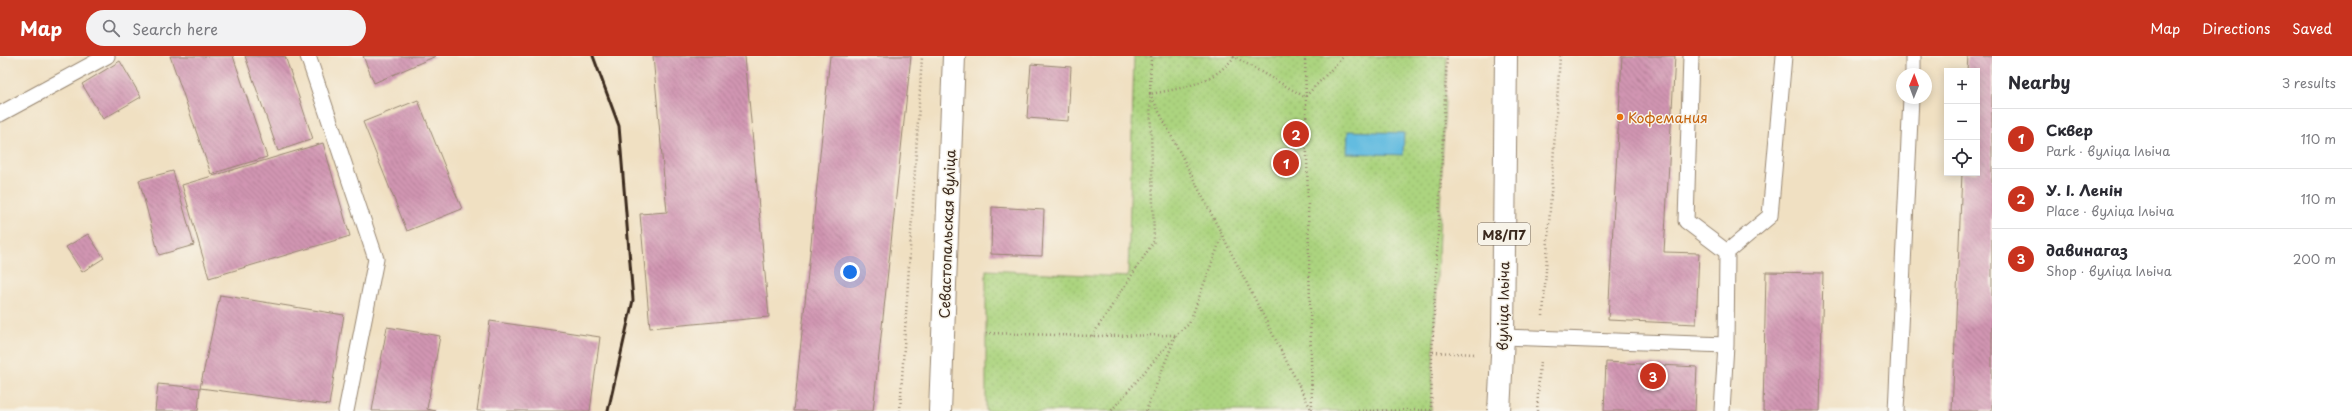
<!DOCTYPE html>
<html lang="en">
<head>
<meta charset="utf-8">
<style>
	body { margin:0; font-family:"Playpen Sans",sans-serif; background:#f2f2f3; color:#2b2b33 }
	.controls { position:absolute; right:12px; top:12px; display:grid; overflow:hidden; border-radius:0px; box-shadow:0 2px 10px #0003 }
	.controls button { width:36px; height:36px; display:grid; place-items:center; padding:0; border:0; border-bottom:1px solid #e1e1e2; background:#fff; color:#2b2b33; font:20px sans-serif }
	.compass { position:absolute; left:1896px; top:12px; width:36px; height:36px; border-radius:50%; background:#fff; box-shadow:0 2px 10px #0003; rotate:1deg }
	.you { position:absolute; left:850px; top:216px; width:14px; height:14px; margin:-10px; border:3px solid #fff; border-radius:50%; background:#1a73e8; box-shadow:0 0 0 6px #1a73e833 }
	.badge { display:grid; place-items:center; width:26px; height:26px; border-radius:50%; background:#c8321e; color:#fff; font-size:13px; font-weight:700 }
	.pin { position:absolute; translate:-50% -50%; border:2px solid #fff; box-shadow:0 1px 4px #0006 }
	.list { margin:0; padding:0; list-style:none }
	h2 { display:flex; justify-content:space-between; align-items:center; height:52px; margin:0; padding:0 16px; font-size:17px }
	h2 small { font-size:13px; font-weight:400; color:#7c7c81 }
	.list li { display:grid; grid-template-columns:26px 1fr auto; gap:12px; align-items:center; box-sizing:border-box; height:60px; padding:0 16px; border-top:1px solid #e1e1e2 }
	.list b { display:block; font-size:15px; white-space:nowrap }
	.list p { margin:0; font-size:13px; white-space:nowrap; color:#7c7c81 }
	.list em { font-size:13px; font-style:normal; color:#7c7c81 }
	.icon { flex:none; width:22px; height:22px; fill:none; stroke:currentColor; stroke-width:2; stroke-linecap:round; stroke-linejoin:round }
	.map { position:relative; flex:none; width:1992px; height:355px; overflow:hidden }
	header { display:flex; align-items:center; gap:24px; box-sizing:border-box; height:56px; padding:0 20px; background:#c8321e; color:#fff }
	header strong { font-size:19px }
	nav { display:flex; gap:22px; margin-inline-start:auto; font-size:14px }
	.search { width:280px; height:36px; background:#f2f2f3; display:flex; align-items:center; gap:10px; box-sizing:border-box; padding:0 14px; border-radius:22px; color:#7c7c81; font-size:15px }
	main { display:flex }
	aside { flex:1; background:#fff }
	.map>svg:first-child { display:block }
	.green { fill:url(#green-dots); stroke:#747f4e }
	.water { fill:#63bce0; stroke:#4f737f }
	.building { fill:url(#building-back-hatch) }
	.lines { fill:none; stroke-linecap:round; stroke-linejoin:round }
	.service-casing { stroke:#968570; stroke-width:17 }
	.tertiary-casing { stroke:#968570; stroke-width:24 }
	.primary-casing { stroke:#968570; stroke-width:24 }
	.path { stroke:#968570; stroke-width:2.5; stroke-dasharray:1 3; stroke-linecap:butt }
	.service { stroke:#fff; stroke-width:15 }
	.tertiary { stroke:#fff; stroke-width:22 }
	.primary { stroke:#fff; stroke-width:22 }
	.rail { stroke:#3b2a1e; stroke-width:3 }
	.food-dot { fill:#e8710a; stroke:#f7f3e8; stroke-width:1.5 }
	.labels { text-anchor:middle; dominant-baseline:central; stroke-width:3; stroke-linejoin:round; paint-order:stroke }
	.shield { fill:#f7f3e8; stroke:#73665b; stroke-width:1 }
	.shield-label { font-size:13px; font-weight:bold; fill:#3b2a1e }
	.food-label { font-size:14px; fill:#c56008; stroke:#f7f3e8; text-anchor:start }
	.street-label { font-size:14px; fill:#3b2a1e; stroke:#f7f3e8 }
</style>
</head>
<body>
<header>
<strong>Map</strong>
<div class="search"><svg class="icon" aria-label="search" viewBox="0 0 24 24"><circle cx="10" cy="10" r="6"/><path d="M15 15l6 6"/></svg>Search here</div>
<nav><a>Map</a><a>Directions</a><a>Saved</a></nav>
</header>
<main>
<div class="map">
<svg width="1992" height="355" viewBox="0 0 1992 355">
	<defs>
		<pattern id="green-dots" width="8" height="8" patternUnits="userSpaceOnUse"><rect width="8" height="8" fill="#acd47f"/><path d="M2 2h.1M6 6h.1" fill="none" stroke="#95b66d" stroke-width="1.8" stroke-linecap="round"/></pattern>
		<pattern id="building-back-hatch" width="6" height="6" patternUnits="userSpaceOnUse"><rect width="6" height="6" fill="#d195b2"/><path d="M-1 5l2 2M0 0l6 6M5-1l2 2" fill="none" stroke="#ab7a90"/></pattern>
	</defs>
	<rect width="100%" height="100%" fill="#f7f3e8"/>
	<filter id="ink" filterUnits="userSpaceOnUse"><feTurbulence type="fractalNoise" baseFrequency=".025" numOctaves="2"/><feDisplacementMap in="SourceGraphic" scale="8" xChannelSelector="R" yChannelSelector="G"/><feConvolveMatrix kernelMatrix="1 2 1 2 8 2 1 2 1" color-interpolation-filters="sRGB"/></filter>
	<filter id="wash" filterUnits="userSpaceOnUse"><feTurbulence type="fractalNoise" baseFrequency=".012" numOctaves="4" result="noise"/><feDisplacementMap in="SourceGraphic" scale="16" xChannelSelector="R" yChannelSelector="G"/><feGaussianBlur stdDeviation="0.9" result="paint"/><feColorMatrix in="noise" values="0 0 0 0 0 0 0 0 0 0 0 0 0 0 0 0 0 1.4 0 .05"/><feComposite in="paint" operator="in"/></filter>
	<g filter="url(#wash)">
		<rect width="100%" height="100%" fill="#f0e0c2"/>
		<path class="green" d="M1134,0H1447L1431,355H986V214L1128,221Z"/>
		<path class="water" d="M1348,75L1404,77L1403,99L1347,97Z"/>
		<g id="blocks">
			<path class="building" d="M170,0H233L267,101L211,118Z
				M245,0H285L313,83L278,95Z
				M363,0H436L374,27Z
				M653,0H745L769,261L650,272L640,158L667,156Z
				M830,0H911L873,355H794Z
				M1622,0H1675L1664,196L1699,197L1696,268L1608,264Z
				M1968,0H1992V355H1952L1962,117H1977V15H1967Z
				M120,5L141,41L103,63L82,28Z
				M1031,8L1071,11L1068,65L1027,62Z
				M418,44L462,153L407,175L363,66Z
				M323,87L350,180L209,222L182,129Z
				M173,115L194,189L159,199L139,124Z
				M992,151L1044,154L1042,200L991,198Z
				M88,178L104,202L82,216L66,191Z
				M1766,216L1823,217L1820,355H1763Z
				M220,239L344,259L329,349L200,332Z
				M490,265L600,281L590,355H477Z
				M387,271L440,280L427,353L436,355H372Z
				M1606,306L1697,311L1695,355H1604Z
				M158,328L200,332L198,355H155Z"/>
		</g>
	</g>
	<g filter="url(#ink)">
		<use href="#blocks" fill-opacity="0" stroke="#968570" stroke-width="1"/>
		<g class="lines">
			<defs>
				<path id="service" d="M308,0L376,203L346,355
					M1913,18V0
					M0,58L107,0
					M1727,196L1770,160L1784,0
					M1503,281L1726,289L1727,196L1686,165L1691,0
					M1722,355L1726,289
					M1896,355L1911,42"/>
				<path id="tertiary" d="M940,355L954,0"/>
				<path id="primary" d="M1499,355L1503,281L1506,0"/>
			</defs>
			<use href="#service" class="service-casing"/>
			<use href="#tertiary" class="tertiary-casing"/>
			<use href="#primary" class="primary-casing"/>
			<path class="path" d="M1151,0L1150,38C1183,32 1213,28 1235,0
				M1233,0L1305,41L1344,0
				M1305,0L1312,353
				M1543,260L1560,0
				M986,277L1092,280L1176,279L1111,355
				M1092,280L1154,185L1150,38L1312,355
				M1432,296L1447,0
				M900,355L922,0
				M1146,355L1176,279L1189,268L1222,180
				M1346,355L1431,354
				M1431,355L1432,296L1476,298
				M1537,355L1540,304"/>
			<use href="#service" class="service"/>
			<use href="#tertiary" class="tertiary"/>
			<use href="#primary" class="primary"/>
			<path class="rail" d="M593,0L619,70L633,244L608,355"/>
		</g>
	</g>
	<circle class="food-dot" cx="1620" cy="61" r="4"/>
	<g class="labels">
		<rect class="shield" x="1478" y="167" width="52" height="22" rx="3"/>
		<g class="shield-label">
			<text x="1504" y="178">М8/П7</text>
		</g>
		<g class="food-label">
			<text x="1628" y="61">Кофемания</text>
		</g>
		<g class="street-label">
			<text transform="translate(947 178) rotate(-88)">Севастопальская вуліца</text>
			<text transform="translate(1503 250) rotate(-89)">вуліца Ільіча</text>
		</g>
	</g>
</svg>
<div class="controls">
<button>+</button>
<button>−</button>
<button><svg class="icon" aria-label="locate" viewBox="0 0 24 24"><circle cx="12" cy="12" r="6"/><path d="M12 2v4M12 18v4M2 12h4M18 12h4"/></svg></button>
</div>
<svg class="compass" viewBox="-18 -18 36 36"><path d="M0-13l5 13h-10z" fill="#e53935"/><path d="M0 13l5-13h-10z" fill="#7c7c81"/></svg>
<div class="you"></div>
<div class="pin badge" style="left:1286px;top:107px">1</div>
<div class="pin badge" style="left:1296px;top:78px">2</div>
<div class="pin badge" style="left:1653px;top:320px">3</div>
</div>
<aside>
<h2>Nearby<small>3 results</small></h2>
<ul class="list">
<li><span class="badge">1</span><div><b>Сквер</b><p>Park · вуліца Ільіча</p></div><em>110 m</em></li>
<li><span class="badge">2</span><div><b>У. І. Ленін</b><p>Place · вуліца Ільіча</p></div><em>110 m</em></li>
<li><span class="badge">3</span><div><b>давинагаз</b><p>Shop · вуліца Ільіча</p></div><em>200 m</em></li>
</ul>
</aside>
</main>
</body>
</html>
